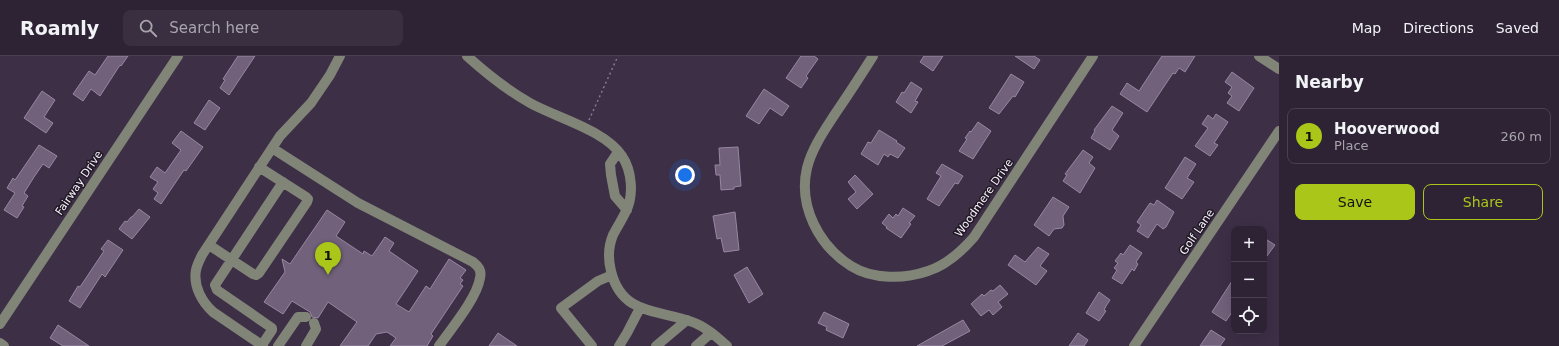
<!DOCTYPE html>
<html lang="en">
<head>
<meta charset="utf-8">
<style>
	body { margin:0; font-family:"DejaVu Sans",sans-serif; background:#3a2f40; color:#f1f3f6 }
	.controls { position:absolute; right:12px; bottom:12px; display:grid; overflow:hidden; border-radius:8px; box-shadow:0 4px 16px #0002 }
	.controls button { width:36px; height:36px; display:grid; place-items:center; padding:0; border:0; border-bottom:1px solid #49404f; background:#2e2334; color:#f1f3f6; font:20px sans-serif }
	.you { position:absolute; left:685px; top:119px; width:14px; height:14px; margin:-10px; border:3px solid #fff; border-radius:50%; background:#1a73e8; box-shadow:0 0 0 6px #1a73e833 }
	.badge { display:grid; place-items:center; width:26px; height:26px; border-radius:50%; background:#aac719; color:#111; font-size:13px; font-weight:700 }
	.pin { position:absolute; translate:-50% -33px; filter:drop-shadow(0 1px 2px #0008) }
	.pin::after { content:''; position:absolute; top:21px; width:14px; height:12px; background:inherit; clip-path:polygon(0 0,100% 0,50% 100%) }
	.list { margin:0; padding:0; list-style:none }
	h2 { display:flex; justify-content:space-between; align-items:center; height:52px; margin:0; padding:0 16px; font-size:17px }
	h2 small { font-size:13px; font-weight:400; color:#a7a4ac }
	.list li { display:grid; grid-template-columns:26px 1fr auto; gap:12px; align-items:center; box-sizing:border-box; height:56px; margin:0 8px 8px; padding:0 8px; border:1px solid #49404f; border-radius:8px }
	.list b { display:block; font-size:15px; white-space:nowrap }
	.list p { margin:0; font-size:13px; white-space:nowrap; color:#a7a4ac }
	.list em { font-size:13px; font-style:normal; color:#a7a4ac }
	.actions { display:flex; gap:8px; padding:12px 16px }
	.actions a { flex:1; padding:9px 0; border:1px solid #aac719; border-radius:8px; text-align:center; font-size:14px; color:#aac719 }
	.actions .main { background:#aac719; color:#111 }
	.icon { flex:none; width:22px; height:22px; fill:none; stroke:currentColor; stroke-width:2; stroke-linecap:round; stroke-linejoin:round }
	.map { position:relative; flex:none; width:1279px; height:290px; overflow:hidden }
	header { display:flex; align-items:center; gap:24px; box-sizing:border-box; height:56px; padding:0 20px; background:#2e2334; border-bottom:1px solid #49404f }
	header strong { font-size:19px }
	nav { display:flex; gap:22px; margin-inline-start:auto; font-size:14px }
	.search { width:280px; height:36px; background:#3a2f40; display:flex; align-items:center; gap:10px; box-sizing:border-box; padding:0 14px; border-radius:8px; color:#a7a4ac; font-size:15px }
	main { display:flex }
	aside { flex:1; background:#2e2334 }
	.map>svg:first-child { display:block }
	.building { fill:#71617b; stroke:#9887a2 }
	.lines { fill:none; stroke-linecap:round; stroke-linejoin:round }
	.path { stroke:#867a8d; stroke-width:1.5; stroke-dasharray:2 3; stroke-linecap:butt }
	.minor { stroke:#818578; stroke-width:10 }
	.labels { text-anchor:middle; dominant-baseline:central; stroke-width:3; stroke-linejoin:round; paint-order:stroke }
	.street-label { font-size:11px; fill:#f9f0ff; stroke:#211a25 }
</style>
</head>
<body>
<header>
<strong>Roamly</strong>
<div class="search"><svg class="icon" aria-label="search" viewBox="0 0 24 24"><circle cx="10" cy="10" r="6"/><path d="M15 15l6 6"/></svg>Search here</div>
<nav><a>Map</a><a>Directions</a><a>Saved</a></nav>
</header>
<main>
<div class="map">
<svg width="1279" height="290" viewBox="0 0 1279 290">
	<rect width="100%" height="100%" fill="#3d2f46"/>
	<path class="building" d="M108,0H128L121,10L120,9L100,40L91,33L83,45L73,38L89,15L95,19Z
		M238,0H255L229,39L220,32L225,24L223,23Z
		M801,0H814L818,3L806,20L808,22L801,32L786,22Z
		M924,0H943L933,15L920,6Z
		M1015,0H1034L1040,4L1034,13Z
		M1162,0H1195L1185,16L1179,12L1175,18L1173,17L1147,56L1120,38L1127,27L1139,35Z
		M1232,16L1254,32L1239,55L1227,47L1232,40L1228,37L1232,31L1225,26Z
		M1011,18L1024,26L1015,41L1013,40L999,58L989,52Z
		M911,26L922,33L915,45L918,46L911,57L896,46L902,36L904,37Z
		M764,33L789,50L782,60L770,52L759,68L746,60Z
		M42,35L55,44L44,61L53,67L46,77L24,62Z
		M209,44L220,52L205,74L194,67Z
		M1112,50L1123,57L1112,74L1119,80L1110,94L1091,82L1095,75L1094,74Z
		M1216,58L1228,66L1214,87L1218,89L1210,100L1195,90L1208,72L1202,68L1208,59L1213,63Z
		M978,66L991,75L973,103L959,95L967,83L965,82L970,75L971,76Z
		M879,74L897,85L896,86L905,92L898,102L890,98L888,101L884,98L878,109L861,98L868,86L871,87Z
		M181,75L203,91L186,115L184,114L161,148L154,143L158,137L153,133L158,126L150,121L157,111L165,117L181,94L172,87Z
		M39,89L57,100L49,112L43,108L34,121L24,137L28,140L22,150L24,151L17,162L4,154L15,137L7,132L13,122L15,124Z
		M738,91L741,130L734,131V133L721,134L720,119H716L715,109H720L719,92Z
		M1083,94L1093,101L1089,107L1095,112L1080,137L1063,125L1067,119L1065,118Z
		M1185,101L1196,108L1187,122L1194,126L1182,143L1165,132Z
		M942,108L963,120L958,128L955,127L939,150L927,143L941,120L936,117Z
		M855,119L873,138L857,153L848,143L856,136L848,126Z
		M1053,141L1069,151L1063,160L1064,169L1062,172L1054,173L1049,180L1034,169Z
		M1157,144L1174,156L1166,171L1163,173L1157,168L1148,182L1137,175L1141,169L1137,166L1150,147L1154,149Z
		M903,152L915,160L909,167L911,168L901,182L886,172L887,171L882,167L889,158L893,162L896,158L898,160Z
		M139,153L150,161L132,183L119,173L125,165L127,166L131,161H132Z
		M327,154L345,166L336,180L363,198L364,195L372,200L385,181L394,187L389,195L418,215L396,248L409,256L426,230L430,233L449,203L466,214L460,222L463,224L460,228L463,230L431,278L433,280L427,290H390L396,282L387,276L376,278L368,290H340L357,266L328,246L318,262L312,261L310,256L292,245L283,258L264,246L285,216L282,203L290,208Z
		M735,156L739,194L724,196L721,182L717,183L713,160Z
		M1264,182L1275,189L1264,204Z
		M108,184L123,194L105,221L102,218L80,252L69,245L78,230L80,231L104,195L101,193Z
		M1130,189L1142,197L1136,206L1138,208L1134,215L1132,213L1122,228L1112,222L1117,214L1114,212L1118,207L1115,205L1121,197L1123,199Z
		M1038,191L1049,198L1040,210L1047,215L1036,229L1008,209L1015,199L1025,206Z
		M747,211L763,238L749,247L734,219Z
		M1234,222V253L1226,265L1212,256Z
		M1000,229L1008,238L998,246L1002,251L993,259L989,254L981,260L971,248L982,238L984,240L991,234L993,235Z
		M1099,236L1110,244L1106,250L1104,254L1106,255L1099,265L1086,257Z
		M824,256L849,268L843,282L826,274L827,271L818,267Z
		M963,264L970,275L942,290H917Z
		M58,269L89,290H63L50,282Z
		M1211,274L1225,283L1220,290H1200Z
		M498,277L517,290H489Z
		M1078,277L1088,284L1084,290H1069Z"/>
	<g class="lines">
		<path class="path" d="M589,64L618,0"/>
		<path class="minor" d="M467,0C487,18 507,34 530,47C557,62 605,74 622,100C632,115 634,139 626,155C622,164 617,171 613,179C608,191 608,203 611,215C622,261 661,253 695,267C707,272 717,281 727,290
			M873,0C861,19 848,39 835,58C824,75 812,92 807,112C798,150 819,190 851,210C873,224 905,223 928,215C947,209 961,196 974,181L1093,0
			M1259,0L1279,13
			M272,92L358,147L473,206C478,210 482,214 480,222C477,242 451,273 439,290
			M618,96L610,108L611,119L615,140L627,154
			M209,189L253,218L256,219L259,217L307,146L308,143L306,141L259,111
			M0,268L178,0
			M0,287L4,290
			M262,289L272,274V272L217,234L215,229L283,126
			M263,290L213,256C202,246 193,230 196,214C197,209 200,203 202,199L280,80L311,47L330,19L340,0
			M278,290L298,261H306
			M306,290L316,273L314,267
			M592,290L561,252L598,225L612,219
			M619,290L627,277L640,252
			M656,290L687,264
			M696,290L711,277
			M1134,290L1279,75"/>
	</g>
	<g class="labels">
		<g class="street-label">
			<text transform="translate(79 127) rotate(-56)">Fairway Drive</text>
			<text transform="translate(984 142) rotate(-55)">Woodmere Drive</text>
			<text transform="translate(1197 176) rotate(-56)">Golf Lane</text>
		</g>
	</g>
</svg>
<div class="controls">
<button>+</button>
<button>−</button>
<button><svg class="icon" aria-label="locate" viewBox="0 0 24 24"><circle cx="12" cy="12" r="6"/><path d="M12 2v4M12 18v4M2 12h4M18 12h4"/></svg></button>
</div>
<div class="you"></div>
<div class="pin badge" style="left:328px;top:219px">1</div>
</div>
<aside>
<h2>Nearby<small></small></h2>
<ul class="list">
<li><span class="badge">1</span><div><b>Hooverwood</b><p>Place</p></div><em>260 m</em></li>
</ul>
<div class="actions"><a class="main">Save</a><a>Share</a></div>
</aside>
</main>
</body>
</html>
